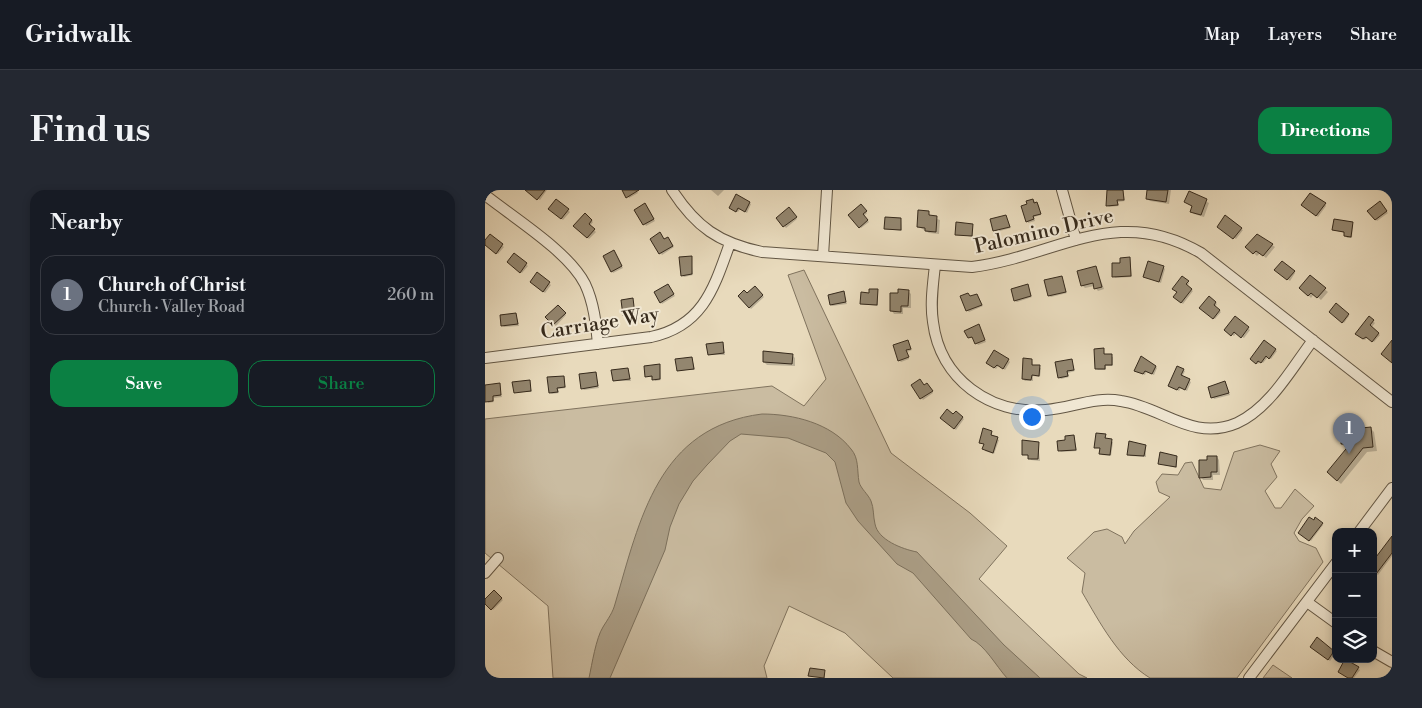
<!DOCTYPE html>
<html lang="en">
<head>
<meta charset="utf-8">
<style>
	body { margin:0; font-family:"Libre Bodoni",serif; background:#242831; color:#f1f3f6 }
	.controls { position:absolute; right:15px; bottom:15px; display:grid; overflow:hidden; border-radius:10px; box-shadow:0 2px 8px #0003 }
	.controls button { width:45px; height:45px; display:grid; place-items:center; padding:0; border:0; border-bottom:1px solid #363941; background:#171b24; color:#f1f3f6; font:25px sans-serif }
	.you { position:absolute; left:546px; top:226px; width:18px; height:18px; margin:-12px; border:4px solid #fff; border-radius:50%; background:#1a73e8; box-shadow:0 0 0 8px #1a73e833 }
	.badge { display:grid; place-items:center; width:32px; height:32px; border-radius:50%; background:#0b8043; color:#fff; font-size:16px; font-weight:700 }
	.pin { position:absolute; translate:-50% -41px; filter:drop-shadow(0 1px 2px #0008) }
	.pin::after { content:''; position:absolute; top:26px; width:18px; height:15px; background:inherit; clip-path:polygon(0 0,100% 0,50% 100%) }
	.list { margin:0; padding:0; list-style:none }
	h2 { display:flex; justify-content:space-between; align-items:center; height:65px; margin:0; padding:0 20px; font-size:21px }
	h2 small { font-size:16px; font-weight:400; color:#9ea1a6 }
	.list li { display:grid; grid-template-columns:32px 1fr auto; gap:15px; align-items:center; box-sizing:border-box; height:80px; margin:0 10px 10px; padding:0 10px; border:1px solid #363941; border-radius:15px }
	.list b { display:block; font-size:19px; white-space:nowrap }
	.list p { margin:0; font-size:16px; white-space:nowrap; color:#9ea1a6 }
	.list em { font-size:16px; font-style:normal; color:#9ea1a6 }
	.actions { display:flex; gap:10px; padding:15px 20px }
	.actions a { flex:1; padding:11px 0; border:1px solid #0b8043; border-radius:15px; text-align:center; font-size:18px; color:#0b8043 }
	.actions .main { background:#0b8043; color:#fff }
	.icon { flex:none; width:28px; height:28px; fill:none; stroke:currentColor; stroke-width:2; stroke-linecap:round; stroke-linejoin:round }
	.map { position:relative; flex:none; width:907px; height:488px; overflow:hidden; border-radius:15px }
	header { display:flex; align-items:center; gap:30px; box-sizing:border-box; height:70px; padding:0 25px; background:#171b24; border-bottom:1px solid #363941 }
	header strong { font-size:24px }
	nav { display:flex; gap:28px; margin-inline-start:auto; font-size:18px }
	.intro { display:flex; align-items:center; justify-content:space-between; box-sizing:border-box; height:120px; padding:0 30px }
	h1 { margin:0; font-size:35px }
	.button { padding:12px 22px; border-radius:15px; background:#0b8043; color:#fff; font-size:18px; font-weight:700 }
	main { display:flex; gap:30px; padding:0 30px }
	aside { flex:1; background:#171b24; border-radius:15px; box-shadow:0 2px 8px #0003 }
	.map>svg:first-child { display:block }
	.green { fill:#cabca1; stroke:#80735e }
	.water { fill:#ab9e86; stroke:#7c705c }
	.shadow { fill:#0003 }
	.building { fill:#93866f; stroke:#362a1c }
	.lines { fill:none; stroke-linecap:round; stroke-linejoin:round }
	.minor-casing { stroke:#625644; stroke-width:12 }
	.minor { stroke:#f0e7d3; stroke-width:10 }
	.labels { text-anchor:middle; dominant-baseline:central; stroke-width:4; stroke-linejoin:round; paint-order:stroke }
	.street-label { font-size:20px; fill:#362a1c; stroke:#f0e7d3 }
</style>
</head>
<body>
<header>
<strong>Gridwalk</strong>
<nav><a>Map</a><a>Layers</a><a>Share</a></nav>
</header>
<div class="intro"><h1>Find us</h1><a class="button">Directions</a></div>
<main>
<aside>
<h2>Nearby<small></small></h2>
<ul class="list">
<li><span class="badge" style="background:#6b7280">1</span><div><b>Church of Christ</b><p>Church · Valley Road</p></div><em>260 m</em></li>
</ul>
<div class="actions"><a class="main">Save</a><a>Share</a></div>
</aside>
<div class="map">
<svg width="907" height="488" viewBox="0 0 907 488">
	<rect width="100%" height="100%" fill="#e8dabc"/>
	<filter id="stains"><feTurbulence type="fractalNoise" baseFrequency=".004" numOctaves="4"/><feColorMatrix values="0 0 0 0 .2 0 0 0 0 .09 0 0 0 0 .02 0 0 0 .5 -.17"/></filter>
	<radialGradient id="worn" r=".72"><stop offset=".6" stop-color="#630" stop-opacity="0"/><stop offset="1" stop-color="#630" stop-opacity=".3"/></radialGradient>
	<path class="green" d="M319,80L406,263L485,323L522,356L494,389L594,484L602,488H408L360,443L304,416L279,476L282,488H68L63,416L0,363V229L287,196L319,216L341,189L303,85Z
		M775,255L795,261L786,274L792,287L780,301L790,318H796L810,299L829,316L817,329L809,343L814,351L831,358L838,372L752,488H665C634,469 615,433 597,402L600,383L582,368L609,342L622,339L637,347L640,354L649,341L685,307L674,302L671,292L677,284L693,285L700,273L707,272L719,298L736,300L749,262Z
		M788,475L807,488H778Z"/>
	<path class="water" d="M277,224C308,224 346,233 366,259C374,268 372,280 374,292C376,299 383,304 386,311C389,318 388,326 390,334C393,350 417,359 432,362L519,455L555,488H522C511,476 500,455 486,449L428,383L412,374L373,331L361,313L350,272L341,263L303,248L256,244L245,251L222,275L208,291L194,314L185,337L180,360L125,488H104C107,474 111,448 118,437C123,429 128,422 130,414C155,329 173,237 277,224Z"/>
	<path class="shadow" d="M41,0H62L55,10Z
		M138,0H151L153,3L144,8Z
		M226,0H239L233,6Z
		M638,0L640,11L633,12L634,16L624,17L622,15Z
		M664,0H686L684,14L665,11L662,9Z
		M704,3L724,13L719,27L709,24L706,22L708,17L700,12Z
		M548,10L554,15L556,25L549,27L550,31L543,33L544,15Z
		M71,11L85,22L78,30L65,19Z
		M264,13L266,14L262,23L255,19L253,22L247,19Z
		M840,14L841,16L833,27L819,16Z
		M896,15L903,23L892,31L884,21Z
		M161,16L170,31L161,36L151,20Z
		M376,16L382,23L379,26L384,32L376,38L365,25Z
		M304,19L312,29L301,38L293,28Z
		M443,22L446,27L455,30L454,44L444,43L434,37Z
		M100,25L108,32L105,36L111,42L104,49L90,36Z
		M521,26L526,38L511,42L506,30Z
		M416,30L417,41L401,39Z
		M868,33L867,48H862L860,43L848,40Z
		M487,35L488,47L471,44Z
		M735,38L756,39L758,40L751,49Z
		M5,46L19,57L13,64L0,54Z
		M166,49L184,50L189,57L177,65Z
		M787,55L790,57L781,68L775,63L772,66L762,57Z
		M130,64L138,78L128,83L120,67Z
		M29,65L43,76L37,83L24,72Z
		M206,67L208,85L199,87L197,85Z
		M645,69L647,87L630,88L629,86L636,74Z
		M611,77L619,99L613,101L609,96L600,98L597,95Z
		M678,77L680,79L676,93L659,87Z
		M793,82H809L810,83L805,91Z
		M52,84L66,95L60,103L46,92Z
		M576,87L582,103L566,107L564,106Z
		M697,87L704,93L702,97L708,101L698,114L690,107Z
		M825,87L843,102L836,110L829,104L826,108L816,98Z
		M542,95L547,107L532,112L530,111Z
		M184,97L190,106L177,114L176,112Z
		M270,98L279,107L266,119L254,106L262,105Z
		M393,101V116L376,114L385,104Z
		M423,101L426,104V118H418V124H409L407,121L414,104Z
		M358,103L362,114L347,116L346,115Z
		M492,105L498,116L484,122L482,120L485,107Z
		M724,108L732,114L730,117L736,122L730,129L716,118Z
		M147,110L151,126L141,127L139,126Z
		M851,115L864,126L859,133L845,122Z
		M73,117L81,125L71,136L62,127Z
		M31,124L34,136L19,137L18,136Z
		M750,128L765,140L759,148L751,143L749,146L741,140Z
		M884,128L890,133L886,138L895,145L889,152L883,147L880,150L873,146Z
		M494,135L501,152L493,155L489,148H484Z
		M423,152L427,160L422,162L424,169L416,172L414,170Z
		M238,153L240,165H224Z
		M618,159L620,165L628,167V176H621V180H613L612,179Z
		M790,160L792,161L786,169L783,167L778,173L775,171L773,174L767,169Z
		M307,165L310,168V176L282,175L279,172Z
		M207,168L210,180H193Z
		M523,170L525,172L520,180L514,175L511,179L504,174Z
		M547,170L548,176L556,178L555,187L548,186V191H540L538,189Z
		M586,170L590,181L583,183L584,187L576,189L574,187Z
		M175,175L176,190L170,191L169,188L161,186Z
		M670,176L672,178L669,185L661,182L660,185L652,182Z
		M143,179L146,191H129Z
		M698,180L700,181L697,187L706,192L702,201L696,198L694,201L685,196Z
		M110,183L114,198L99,200L97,198Z
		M78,187L81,198L73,199L74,203L67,204L65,203Z
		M44,191L47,202H30Z
		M740,193L745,205L729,209L724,197Z
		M14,195L17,207L9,208V212L3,213L0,196Z
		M427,196H444L448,203L438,210Z
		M471,223L479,229L471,240L456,228L468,226Z
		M885,238L889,242L892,261L882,262L856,294L847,286L862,259L857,254Z
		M506,242L507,247L514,250L509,264L500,261V255L495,252Z
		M620,245L622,250L628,252L626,266L617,265L616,259L611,257Z
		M589,246L592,261L576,262L574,260L582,251Z
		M645,252L661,256V267L645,266Z
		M553,253L555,271L546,270L544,266L538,264Z
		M692,267V278L675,274Z
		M732,267L734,270L735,285H728V290H718L716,287L724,271Z
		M831,329L838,335L826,351L816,344Z
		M907,348V366L893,385L888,381Z
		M9,402L18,410L8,420L0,411Z
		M832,449L850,464L845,471L828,459Z
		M861,470L875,480L869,488H864Z
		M339,481L340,488L325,485Z"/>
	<path class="building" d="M40,0H60L52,10Z
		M137,0H154L141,8Z
		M622,0H638L639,10H632L633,15L621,16Z
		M662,0H683L681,12L661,9Z
		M704,1L722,9L716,25L705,22L707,16L699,12Z
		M825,3L841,13L831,26L816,15Z
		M251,4L265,12L260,22L253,18L251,22L244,18Z
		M71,9L84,19L76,29L63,19Z
		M548,9L549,13L552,12L556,24L548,26L549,29L541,32L536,16L542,14L541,11Z
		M895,11L902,21L890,30L882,21Z
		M160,13L169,29L158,35L149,20Z
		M376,14L382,21L378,24L383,30L374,38L363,25Z
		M304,17L312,27L298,37L291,28Z
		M433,20L444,21V25L452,26L451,42L440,41V38L432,37Z
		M100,23L107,30L104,34L110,39L102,48L88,36Z
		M521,25L525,37L508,41L505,29Z
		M740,25L757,38L748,49L732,37Z
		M400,27L416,28V40L399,39Z
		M849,29L868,32L866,47L859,46V42L847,40Z
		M471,32L488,34L487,46L470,45Z
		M175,42L179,49L183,47L188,56L174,64L165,49Z
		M5,44L18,54L11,64L0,55V50Z
		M772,44L788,54L778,66L771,61L768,64L760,57Z
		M129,60L137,76L126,82L118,66Z
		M29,63L42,73L35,83L22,72Z
		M207,66V84L196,86L194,67Z
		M645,67L646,86L627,87V73H635V68Z
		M663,71L679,76L674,92L658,87Z
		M797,71L810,81L802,90L789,80Z
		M611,76L617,97L609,99L608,93L596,96L592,81Z
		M52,82L65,92L58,102L45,92Z
		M825,85L841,98L832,108L826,103L823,106L814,98Z
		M577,86L581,102L563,106L559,90Z
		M697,86L704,91L701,94L707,99L696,113L688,107L692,102L687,99Z
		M183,94L189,104L175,113L169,102Z
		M543,94L546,106L529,111L526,99Z
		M270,96L278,105L264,118L253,106L259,100L262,103Z
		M384,99H393L392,115L375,114L376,102L384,103Z
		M413,99L424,100L423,116H416V122L405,121V103H413Z
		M359,101L361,112L345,115L343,105Z
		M483,103L485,106L492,104L497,115L481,121L475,106Z
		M724,106L731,112L729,115L735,120L728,129L714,118Z
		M148,108L150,125L138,126L136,110Z
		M851,113L864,124L857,133L844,122Z
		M73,115L81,123L68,135L60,127Z
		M31,123L33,134L16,136L15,125Z
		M750,126L764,137L756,148L749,142L746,146L739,140Z
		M884,126L889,130L885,135L894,143L887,152L881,147L878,149L870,144Z
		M494,134L500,150L490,154L487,147L483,148L479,141Z
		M423,150L426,159L421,160L424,167L413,171L408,155Z
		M779,150L791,159L784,169L781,166L776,173L773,171L771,174L765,169Z
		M907,150V173L896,164Z
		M238,152L239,163L223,165L221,154Z
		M619,158V164H627V175H620V179H610L609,159Z
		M509,160L524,169L518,179L512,175L509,178L501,173Z
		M278,161L308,164L307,174L278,172Z
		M656,166L671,176L667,184L660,181L658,184L649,181Z
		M207,167L209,179L192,181L190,169Z
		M538,168L547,169V175H555L554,186L547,185L546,190L537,189Z
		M587,169L589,180L582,181L583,186L573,188L570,172Z
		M175,174V189L167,190V186L160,187L159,176Z
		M692,176L699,179L696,185L705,189L700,200L694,197L692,200L683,196Z
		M143,178L145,189L128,191L126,180Z
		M111,182L113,196L96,199L94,184Z
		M79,186L80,197L72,198L73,202L64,203L62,187Z
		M435,189L439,195L442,193L448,201L435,209L426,195Z
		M45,190L46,201L29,203L27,192Z
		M740,191L744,203L726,208L723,197Z
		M15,193L16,205L8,206V211L0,212V195Z
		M462,219L468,224L471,221L478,227L469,239L455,228Z
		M886,237L888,257L878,258L852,291L842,282L865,254H856L857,240Z
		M498,238L507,241L506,245L513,247L508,263L497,259L499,254L494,253Z
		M611,243L621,244L620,248L627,249L625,265L614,264L615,258H609Z
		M589,245L591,260L573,261L572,251L580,250V246Z
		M537,250L554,252L553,269H543V265H537Z
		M644,251L661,255L659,266L642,265Z
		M675,262L692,266L691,277L673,274Z
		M722,266H732V282H726V287L714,288V270H722Z
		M824,327L829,330L830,327L838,333L824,351L813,343Z
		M907,346V363L888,388V371Z
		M9,400L17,408L6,420L0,414V409Z
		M832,447L849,461L843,470L825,457Z
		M860,469L874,477L867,488H863L853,482Z
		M325,478L340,480L339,488L323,486Z"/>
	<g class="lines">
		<defs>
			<path id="minor" d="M187,0C211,37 234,53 277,62L487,77C573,66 631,13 716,63L907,212
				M577,0L591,50
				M0,5C29,28 84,62 100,94C109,113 111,134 113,154
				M338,66L342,0
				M450,75C448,94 445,114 448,132C455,189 505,225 561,220C587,218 610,206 636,211C677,217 708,252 752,233C785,218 807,178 828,150
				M0,168L166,147C218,136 229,98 245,53
				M874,342L907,298
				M0,383L13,368
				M822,412L851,433
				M888,461L907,472
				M764,488L851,373"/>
		</defs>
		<use href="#minor" class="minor-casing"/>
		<use href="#minor" class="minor"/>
	</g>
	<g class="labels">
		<g class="street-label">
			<text transform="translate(559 42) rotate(-13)">Palomino Drive</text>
			<text transform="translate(115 134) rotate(-9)">Carriage Way</text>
		</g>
	</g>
	<rect width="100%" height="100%" filter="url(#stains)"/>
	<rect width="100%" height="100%" fill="url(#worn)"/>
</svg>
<div class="controls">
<button>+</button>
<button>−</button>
<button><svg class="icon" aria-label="layers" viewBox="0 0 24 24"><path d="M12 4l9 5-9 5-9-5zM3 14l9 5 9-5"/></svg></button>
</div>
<div class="you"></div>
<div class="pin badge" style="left:864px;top:264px;background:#6b7280">1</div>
</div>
</main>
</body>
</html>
